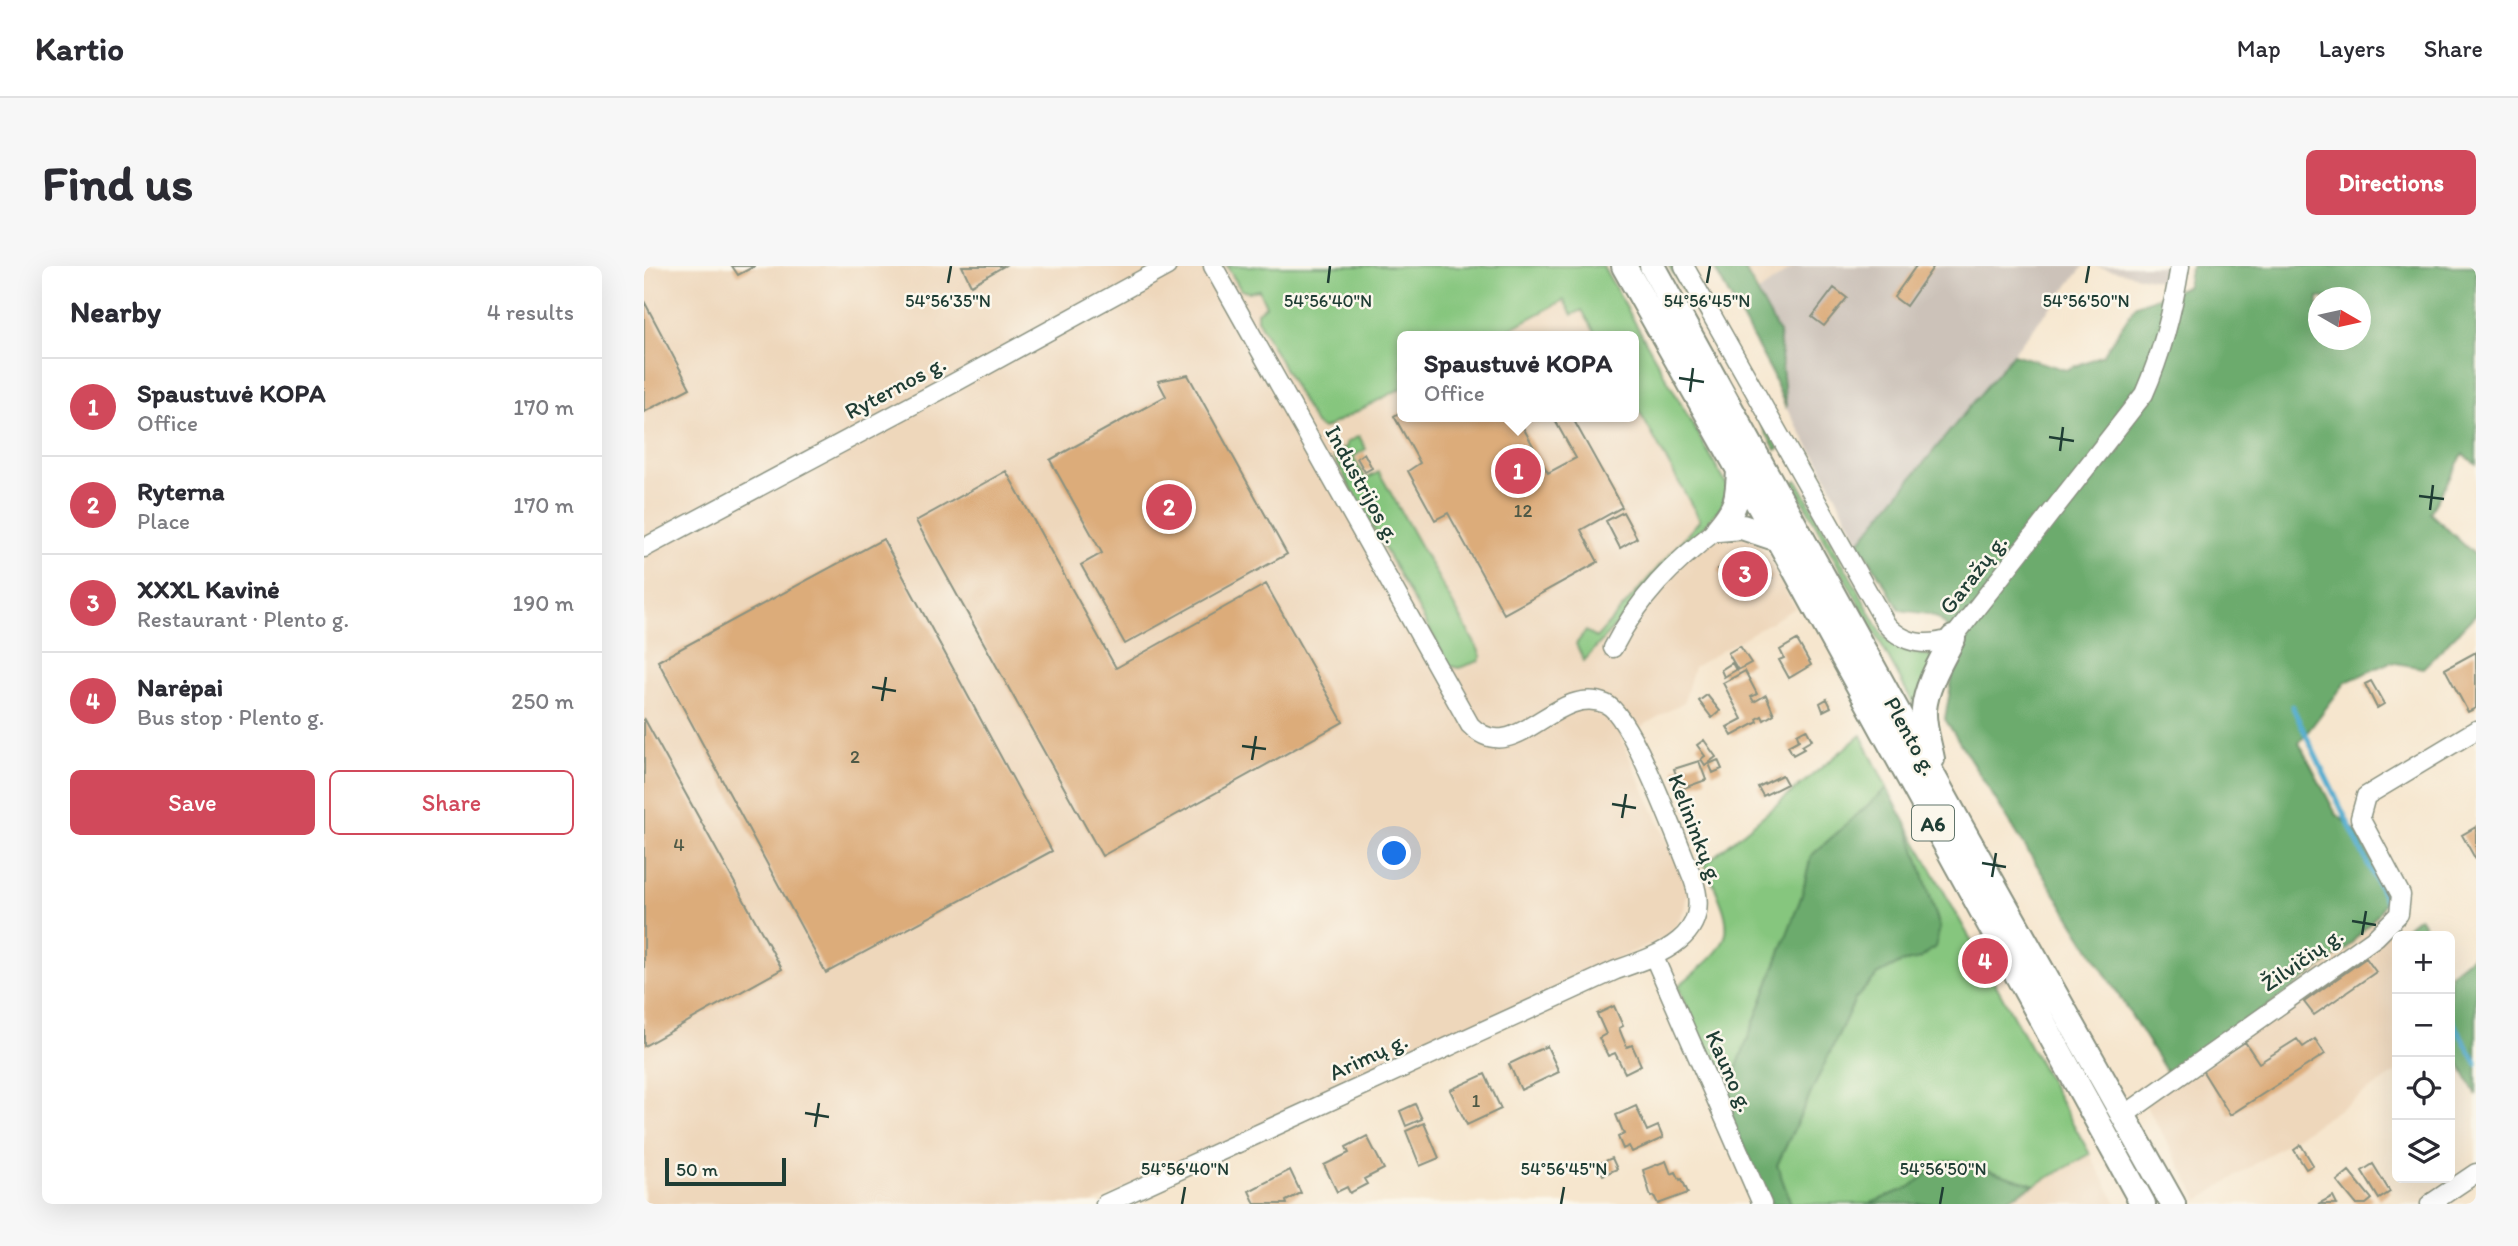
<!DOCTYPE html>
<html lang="en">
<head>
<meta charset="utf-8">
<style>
	body { margin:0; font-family:Itim,sans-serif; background:#f7f7f7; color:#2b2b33 }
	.controls { position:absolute; right:21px; bottom:21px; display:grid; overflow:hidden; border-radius:10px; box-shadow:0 7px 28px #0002 }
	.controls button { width:63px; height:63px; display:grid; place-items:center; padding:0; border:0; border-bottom:2px solid #e1e1e2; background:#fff; color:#2b2b33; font:35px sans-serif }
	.compass { position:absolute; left:1664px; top:21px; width:63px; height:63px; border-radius:50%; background:#fff; box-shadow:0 7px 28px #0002; rotate:99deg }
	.scale { position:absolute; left:21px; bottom:18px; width:121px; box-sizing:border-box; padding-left:7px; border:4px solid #1f3d34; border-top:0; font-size:19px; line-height:24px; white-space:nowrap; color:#1f3d34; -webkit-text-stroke:5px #fbf7ec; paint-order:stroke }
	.you { position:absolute; left:751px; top:588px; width:24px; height:24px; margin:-18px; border:5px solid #fff; border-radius:50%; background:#1a73e8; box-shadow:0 0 0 10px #1a73e833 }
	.badge { display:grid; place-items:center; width:46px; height:46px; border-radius:50%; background:#d1495b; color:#fff; font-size:23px; font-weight:700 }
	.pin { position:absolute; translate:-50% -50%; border:4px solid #fff; box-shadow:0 2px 7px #0006 }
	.popup { position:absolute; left:753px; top:65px; width:242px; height:91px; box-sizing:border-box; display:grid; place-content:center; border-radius:10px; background:#fff; filter:drop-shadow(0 2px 5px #0005); font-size:23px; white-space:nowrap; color:#7c7c81 }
	.popup b { font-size:26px; color:#2b2b33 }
	.popup::after { content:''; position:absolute; left:50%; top:100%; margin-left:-14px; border:14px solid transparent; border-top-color:#fff }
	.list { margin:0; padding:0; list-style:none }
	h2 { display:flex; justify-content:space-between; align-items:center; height:91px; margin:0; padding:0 28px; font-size:30px }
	h2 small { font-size:23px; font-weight:400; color:#7c7c81 }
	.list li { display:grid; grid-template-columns:46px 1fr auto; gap:21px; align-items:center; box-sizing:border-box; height:98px; padding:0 28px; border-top:2px solid #e1e1e2 }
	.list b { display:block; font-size:26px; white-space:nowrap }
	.list p { margin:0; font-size:23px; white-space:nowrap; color:#7c7c81 }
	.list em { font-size:23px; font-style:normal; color:#7c7c81 }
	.actions { display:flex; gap:14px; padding:21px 28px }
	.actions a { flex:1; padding:16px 0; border:2px solid #d1495b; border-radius:10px; text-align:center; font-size:24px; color:#d1495b }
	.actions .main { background:#d1495b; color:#fff }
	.icon { flex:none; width:38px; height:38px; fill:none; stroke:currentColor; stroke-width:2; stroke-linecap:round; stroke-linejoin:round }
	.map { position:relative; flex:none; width:1832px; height:938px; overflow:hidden; border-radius:10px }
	header { display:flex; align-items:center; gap:42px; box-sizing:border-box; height:98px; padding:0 35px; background:#fff; border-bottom:2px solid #e1e1e2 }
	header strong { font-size:33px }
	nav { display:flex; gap:38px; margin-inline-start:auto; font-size:24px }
	.intro { display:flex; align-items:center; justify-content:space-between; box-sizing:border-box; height:168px; padding:0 42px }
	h1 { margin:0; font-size:49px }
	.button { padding:18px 32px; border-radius:10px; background:#d1495b; color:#fff; font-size:24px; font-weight:700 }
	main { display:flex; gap:42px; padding:0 42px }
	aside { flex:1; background:#fff; border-radius:10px; box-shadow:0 7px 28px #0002 }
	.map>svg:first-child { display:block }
	.built { fill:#eed7bb; fill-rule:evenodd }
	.industrial { fill:#ccc2b9 }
	.green { fill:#86c67e; stroke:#528259; stroke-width:2 }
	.forest { fill:#6cab6d; stroke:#467450; stroke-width:2; fill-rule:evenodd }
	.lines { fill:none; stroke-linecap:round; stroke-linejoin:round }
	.stream { stroke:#51accf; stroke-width:5 }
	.building { fill:#dcac7a }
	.minor-casing { stroke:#8a9281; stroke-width:21 }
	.highway-casing { stroke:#8a9281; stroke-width:28 }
	.minor { stroke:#fff; stroke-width:18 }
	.highway { stroke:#fff; stroke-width:24 }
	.ticks { fill:none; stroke:#1f3d34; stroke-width:2.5 }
	.labels { text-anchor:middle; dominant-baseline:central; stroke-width:5; stroke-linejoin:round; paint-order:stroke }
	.number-label { font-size:19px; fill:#4e5946 }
	.shield { fill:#fbf7ec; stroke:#61756b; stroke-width:2 }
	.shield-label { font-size:21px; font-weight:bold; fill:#1f3d34 }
	.street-label { font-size:23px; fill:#1f3d34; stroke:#fbf7ec }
	.ticks-label { font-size:18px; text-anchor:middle; fill:#1f3d34; stroke:#fbf7ec; stroke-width:5; stroke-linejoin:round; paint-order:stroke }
</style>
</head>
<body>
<header>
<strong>Kartio</strong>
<nav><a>Map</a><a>Layers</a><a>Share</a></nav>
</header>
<div class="intro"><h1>Find us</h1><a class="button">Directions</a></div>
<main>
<aside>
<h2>Nearby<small>4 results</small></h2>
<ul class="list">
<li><span class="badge">1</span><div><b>Spaustuvė KOPA</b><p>Office</p></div><em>170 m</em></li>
<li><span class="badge">2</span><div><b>Ryterna</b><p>Place</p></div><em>170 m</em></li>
<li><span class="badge">3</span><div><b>XXXL Kavinė</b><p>Restaurant · Plento g.</p></div><em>190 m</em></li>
<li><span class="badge">4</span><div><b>Narėpai</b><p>Bus stop · Plento g.</p></div><em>250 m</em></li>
</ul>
<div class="actions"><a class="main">Save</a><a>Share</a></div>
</aside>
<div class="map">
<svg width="1832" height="938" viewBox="0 0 1832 938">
	<rect width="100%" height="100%" fill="#fbf7ec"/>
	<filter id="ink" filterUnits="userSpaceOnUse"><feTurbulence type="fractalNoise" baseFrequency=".0143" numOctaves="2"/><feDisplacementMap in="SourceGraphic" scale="14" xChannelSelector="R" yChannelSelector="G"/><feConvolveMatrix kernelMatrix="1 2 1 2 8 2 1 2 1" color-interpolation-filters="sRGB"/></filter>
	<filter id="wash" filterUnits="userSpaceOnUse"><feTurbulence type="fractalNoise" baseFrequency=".00686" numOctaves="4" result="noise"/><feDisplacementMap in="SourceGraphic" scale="28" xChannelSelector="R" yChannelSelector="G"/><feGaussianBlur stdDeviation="1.57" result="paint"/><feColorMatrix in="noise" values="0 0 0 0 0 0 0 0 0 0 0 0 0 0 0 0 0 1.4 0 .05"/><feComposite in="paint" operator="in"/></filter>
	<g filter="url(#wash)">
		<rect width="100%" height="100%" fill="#f6e6ce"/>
		<path class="built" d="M0,0H959L1151,342L1050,401L1040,436L977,472L1039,611L1043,626L1040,644L1032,660L1018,672L447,938H0ZM758,70H990V151H758Z
			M1099,0H1151L1113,27Z
			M1734,649L1753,678V806L1555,934L1492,821L1509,818L1702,683Z
			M1446,888L1473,938H1354L1391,919Z"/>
		<path class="industrial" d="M1151,0H1440L1215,276L1175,196L1142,142L1135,67L1113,27Z
			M1450,0H1523L1521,16Z"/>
		<path class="green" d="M583,0H959L1084,221L1078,240L940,395L932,378L942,365L952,372L1056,254L990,136V70H953L938,44L928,49L920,34L853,70H758V122L679,163L671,158L613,53V46L622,40L615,24L605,26L597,24Z
			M1025,0H1034L1136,182L1132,184Z
			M715,170L722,183L709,191L722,213L735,206L834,383L837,390L835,395L815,402L806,400L694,199L690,191L694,185L703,181L702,177Z
			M1153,214L1239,370C1255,383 1270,390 1292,389L1273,444L1149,217Z
			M1217,469L1243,522L1167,590L1158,629L1079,838L1034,720C1096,671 1091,668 1061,598Z
			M1264,561L1446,888L1391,919L1317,896L1300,895L1266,921L1225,938H1147L1133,899L1211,733L1233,709L1256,697L1276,693L1296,661Z"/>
		<path class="forest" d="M1069,0H1099L1135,67L1142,142L1127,105Z
			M1547,0H1832V198L1819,188L1786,247L1832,290V348L1779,402L1746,396L1702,416L1655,477L1692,548L1713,566L1745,628L1734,648L1702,683L1526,811L1301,453C1305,424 1324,364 1289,350C1280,346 1266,346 1256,344L1215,276L1369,88L1422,104L1459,89L1492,39L1543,20ZM1674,32H1716V74H1674Z
			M1243,522L1264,561L1296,662L1291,681L1276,693L1256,697L1233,709L1211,733L1133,899L1147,938H1127L1079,838L1158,629L1167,590Z
			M1775,651L1786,670H1753V678L1750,671Z
			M1832,687V829L1806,780V708Z
			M1300,895L1317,896L1391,919L1354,938H1225L1266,921Z"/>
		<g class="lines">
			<path class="stream" d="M1648,440L1742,636
				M1760,667L1762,670
				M1806,750L1832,797"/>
		</g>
		<g id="blocks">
			<path class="building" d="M88,0H111L94,9Z
				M318,0H360L327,19Z
				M1272,0H1290L1262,40L1250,31Z
				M1190,22L1203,32L1180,60L1168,51Z
				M0,35L46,122L0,146Z
				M544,109L643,288L481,378L437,299L458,287L406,194L522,130L514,115Z
				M758,145V151H886L876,156L904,207L932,192L909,151H928L978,241L937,264L954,296L860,348L804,247L791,254L764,205L776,197L750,150Z
				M720,187L728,202L721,206L713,192Z
				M362,205L472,402L622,318L699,456L458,590L272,255Z
				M979,246L993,272L976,282L962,255Z
				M239,273L408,585L182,707L14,395Z
				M1097,288L1104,299L1115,292L1128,312L1104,328L1096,316L1086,322L1074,303Z
				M1153,374L1167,399L1145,412L1135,394L1140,392L1136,384Z
				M1096,380L1107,397L1094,404L1084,387Z
				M1832,386V442L1824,446L1801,403Z
				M1088,397L1092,404L1080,411L1077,404Z
				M1101,405L1113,428L1107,431L1110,436L1122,429L1130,448L1120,454L1118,450L1113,453L1114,456L1088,470L1083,461L1098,453L1079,417Z
				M1727,415L1740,438L1733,442L1721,418Z
				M1063,429L1076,445L1068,452L1055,435Z
				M1183,433L1187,441L1179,445L1176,437Z
				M0,452L138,703L0,780Z
				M1162,463L1168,474L1158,480L1160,483L1149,489L1144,480L1155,474L1153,468Z
				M1060,474L1072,491L1061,499L1057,493L1061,490L1053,479Z
				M1074,494L1078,503L1069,507L1065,498Z
				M1055,495L1062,514L1037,523L1030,503Z
				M1138,509L1143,518L1119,530L1114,521Z
				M1832,561V594L1818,569Z
				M1722,692L1732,706L1670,749L1660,736Z
				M970,740L979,760L975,762L979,772L983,781L988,779L997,799L981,807L971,787L964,790L955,772L962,768L953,748Z
				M1653,773L1659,781L1671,773L1681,788L1586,849L1558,804L1601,776L1615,797Z
				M903,780L915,806L877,824L865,798Z
				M841,808L857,843L823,859L806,824Z
				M771,838L778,853L762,860L756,845Z
				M992,840L1003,865L1014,860L1019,872L988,886L985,880L979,883L974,871L980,868L972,849Z
				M780,857L795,892L776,900L762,865Z
				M723,870L740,903L720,913L723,918L706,927L703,921L693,926L680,899L705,887L702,881Z
				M1657,879L1669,899L1662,903L1650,884Z
				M968,892L973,903L959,909L954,898Z
				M1022,895L1027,908L1032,906L1036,914L1038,913L1044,927L1014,938L1010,930L1007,931L999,904Z
				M1729,898L1746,926L1735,933L1718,905Z
				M646,904L657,927L642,935L643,938H611L605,925Z
				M1705,905L1728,933L1722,938H1712L1693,915Z
				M1689,930L1693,938H1674Z"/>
		</g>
	</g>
	<g filter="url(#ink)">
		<use href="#blocks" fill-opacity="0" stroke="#8a9281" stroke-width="2"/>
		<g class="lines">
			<defs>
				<path id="minor" d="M1040,0L1242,358C1260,379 1284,381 1309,372L1500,128C1518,87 1529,44 1536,0
					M0,282L310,117L523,0
					M969,382C995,331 1028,298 1074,263
					M1010,691L1118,938
					M1479,850L1732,671L1755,648L1757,629L1716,552L1722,530L1832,464
					M461,938L972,704C1016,689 1070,671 1049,613C1036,582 988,449 962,438C911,416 871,505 826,459L569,0
					M1786,938L1832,907"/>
				<path id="highway" d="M980,0L1134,273L1499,938
					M1008,0L1316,559L1529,938
					M1074,263C1093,241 1094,233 1095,203
					M1074,263L1098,261L1134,273
					M1288,493C1285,477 1279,460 1280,444C1282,419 1298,394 1309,372"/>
			</defs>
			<use href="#minor" class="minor-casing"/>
			<use href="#highway" class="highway-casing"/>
			<use href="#minor" class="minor"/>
			<use href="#highway" class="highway"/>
		</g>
	</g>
	<path class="ticks" d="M304,17L307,0M684,17L686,0M1063,17L1066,0M1442,17L1445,0M1035,112L1060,116M1046,126L1049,102M1405,171L1430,175M1416,185L1419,161M1775,230L1800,233M1786,244L1789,219M228,421L252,425M238,435L242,411M598,480L622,483M608,494L612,470M968,538L992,542M978,552L982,528M1338,597L1362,601M1348,611L1352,587M1708,655L1732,659M1718,669L1722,645M161,847L185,851M171,861L175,837M538,938L541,921M917,938L920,921M1296,938L1299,921"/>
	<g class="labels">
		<g class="number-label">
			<text x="879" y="244">12</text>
			<text x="211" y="490">2</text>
			<text x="35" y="578">4</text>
			<text x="832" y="834">1</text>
		</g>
		<rect class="shield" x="1268" y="539.5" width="42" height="35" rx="5"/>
		<g class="shield-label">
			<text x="1289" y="557">A6</text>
		</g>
		<g class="street-label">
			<text transform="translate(251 121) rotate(-28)">Ryternos g.</text>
			<text transform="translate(719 218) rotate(61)">Industrijos g.</text>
			<text transform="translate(1329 308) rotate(-52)">Garažų g.</text>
			<text transform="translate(1267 470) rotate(61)">Plento g.</text>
			<text transform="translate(1052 563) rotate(69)">Kelininkų g.</text>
			<text transform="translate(1658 693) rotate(-35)">Žilvičių g.</text>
			<text transform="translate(724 790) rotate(-25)">Arimų g.</text>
			<text transform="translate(1086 805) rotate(66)">Kauno g.</text>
		</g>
	</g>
	<g class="ticks-label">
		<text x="684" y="41">54°56'40"N</text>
		<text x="304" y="41">54°56'35"N</text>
		<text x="1063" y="41">54°56'45"N</text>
		<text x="1442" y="41">54°56'50"N</text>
		<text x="541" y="909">54°56'40"N</text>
		<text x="920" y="909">54°56'45"N</text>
		<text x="1299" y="909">54°56'50"N</text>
	</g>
</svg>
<div class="controls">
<button>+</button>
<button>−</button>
<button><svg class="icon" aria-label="locate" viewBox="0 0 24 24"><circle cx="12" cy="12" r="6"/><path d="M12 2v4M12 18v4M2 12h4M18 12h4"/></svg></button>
<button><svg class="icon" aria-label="layers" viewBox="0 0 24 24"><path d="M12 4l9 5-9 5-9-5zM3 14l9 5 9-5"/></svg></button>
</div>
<svg class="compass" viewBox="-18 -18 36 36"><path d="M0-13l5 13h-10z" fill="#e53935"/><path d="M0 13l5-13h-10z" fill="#7c7c81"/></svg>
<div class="scale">50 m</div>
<div class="you"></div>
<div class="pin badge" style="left:874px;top:205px">1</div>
<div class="popup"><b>Spaustuvė KOPA</b>Office</div>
<div class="pin badge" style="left:525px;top:241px">2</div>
<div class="pin badge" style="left:1101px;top:308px">3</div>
<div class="pin badge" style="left:1341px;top:695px">4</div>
</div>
</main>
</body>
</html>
